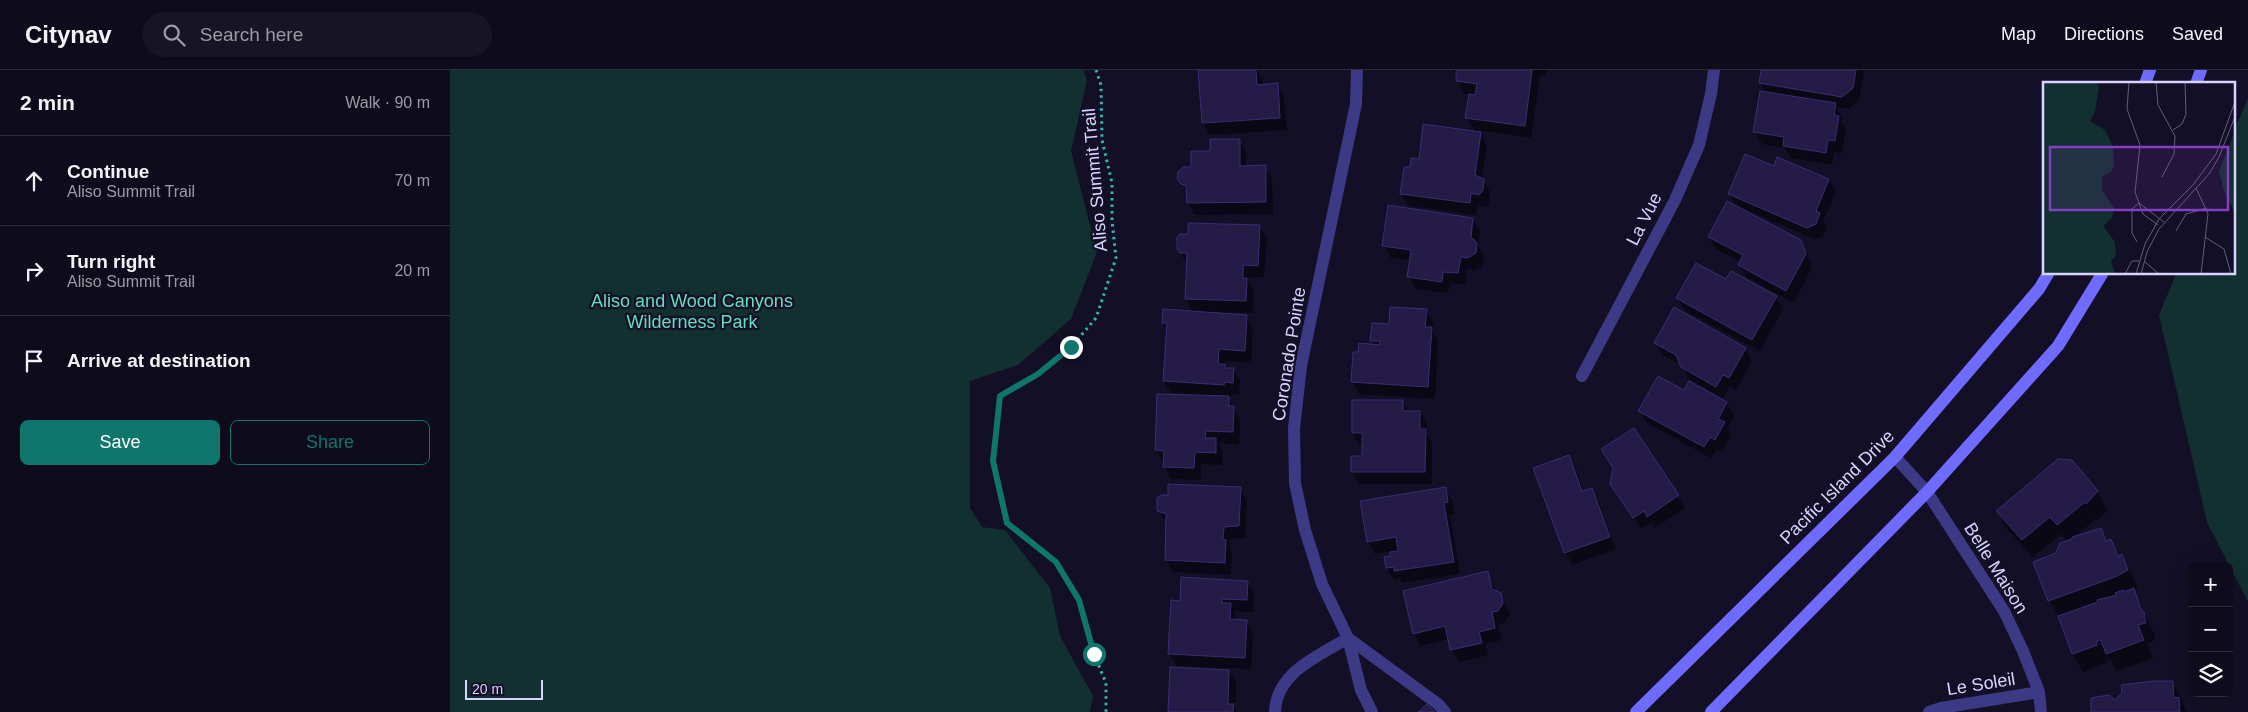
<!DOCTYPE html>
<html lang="en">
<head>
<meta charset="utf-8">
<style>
	body { margin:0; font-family:Arial,sans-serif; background:#171425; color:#f1f3f6 }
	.controls { position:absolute; right:15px; bottom:15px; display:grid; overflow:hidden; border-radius:8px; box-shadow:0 5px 20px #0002 }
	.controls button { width:45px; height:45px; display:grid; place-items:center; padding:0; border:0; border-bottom:1px solid #2e2b3b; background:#0e0b1c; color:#f1f3f6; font:25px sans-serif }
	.scale { position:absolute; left:15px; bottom:12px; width:78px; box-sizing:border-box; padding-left:5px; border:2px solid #d9d4ff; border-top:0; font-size:14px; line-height:18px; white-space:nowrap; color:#d9d4ff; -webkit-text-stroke:4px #130f26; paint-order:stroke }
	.stop { position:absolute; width:15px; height:15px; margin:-11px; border:4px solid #0f766e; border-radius:50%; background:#fff }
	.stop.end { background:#0f766e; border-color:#fff; box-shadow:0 1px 5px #0008 }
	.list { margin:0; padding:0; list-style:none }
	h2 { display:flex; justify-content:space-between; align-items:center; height:65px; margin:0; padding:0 20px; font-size:21px }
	h2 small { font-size:16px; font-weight:400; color:#9b9ba3 }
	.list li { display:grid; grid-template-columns:32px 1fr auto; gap:15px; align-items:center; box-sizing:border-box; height:90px; padding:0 20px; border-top:1px solid #2e2b3b }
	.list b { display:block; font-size:19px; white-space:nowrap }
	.list p { margin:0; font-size:16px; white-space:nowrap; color:#9b9ba3 }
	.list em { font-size:16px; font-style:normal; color:#9b9ba3 }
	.actions { display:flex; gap:10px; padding:15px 20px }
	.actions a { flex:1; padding:11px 0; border:1px solid #0f766e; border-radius:8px; text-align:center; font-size:18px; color:#0f766e }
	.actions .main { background:#0f766e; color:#fff }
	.icon { flex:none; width:28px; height:28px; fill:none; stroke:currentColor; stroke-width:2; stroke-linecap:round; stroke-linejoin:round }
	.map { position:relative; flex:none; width:1798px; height:642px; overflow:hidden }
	header { display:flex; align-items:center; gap:30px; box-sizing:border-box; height:70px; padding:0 25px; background:#0e0b1c; border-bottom:1px solid #2e2b3b }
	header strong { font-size:24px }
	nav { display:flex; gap:28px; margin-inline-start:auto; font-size:18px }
	.search { width:350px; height:45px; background:#171425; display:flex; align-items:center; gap:12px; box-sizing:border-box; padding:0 18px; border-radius:28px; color:#9b9ba3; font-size:19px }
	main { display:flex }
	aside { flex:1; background:#0e0b1c }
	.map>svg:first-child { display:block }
	.green { fill:#12302f }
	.shadow { fill:#0007; fill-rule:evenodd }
	.building { fill:#241b47; stroke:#3b2d73 }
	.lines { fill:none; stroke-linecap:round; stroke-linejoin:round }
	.path { stroke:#2fb8b0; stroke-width:3; stroke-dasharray:2.5 4; stroke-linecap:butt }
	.street { stroke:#3d3a85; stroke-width:12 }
	.secondary { stroke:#6f6bff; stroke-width:12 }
	.route { stroke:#0f766e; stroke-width:6 }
	.labels { text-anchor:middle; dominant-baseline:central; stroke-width:4.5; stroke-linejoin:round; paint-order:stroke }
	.street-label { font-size:18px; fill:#d9d4ff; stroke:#130f26 }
	.park-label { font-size:18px; fill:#5fe0c0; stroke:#130f26 }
	.inset-road { fill:none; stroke:#625e7d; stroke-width:1 }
	.view { fill:#843dc5; fill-opacity:0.15; stroke:#843dc5; stroke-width:2.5 }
	.inset-edge { fill:none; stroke:#d9d4ff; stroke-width:2.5 }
</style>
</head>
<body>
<header>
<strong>Citynav</strong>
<div class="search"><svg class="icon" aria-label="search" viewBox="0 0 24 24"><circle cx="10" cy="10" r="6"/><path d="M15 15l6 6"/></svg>Search here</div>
<nav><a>Map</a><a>Directions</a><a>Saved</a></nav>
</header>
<main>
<aside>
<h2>2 min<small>Walk · 90 m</small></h2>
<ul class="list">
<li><svg class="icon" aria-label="ahead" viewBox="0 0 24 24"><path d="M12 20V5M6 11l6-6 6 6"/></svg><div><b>Continue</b><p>Aliso Summit Trail</p></div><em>70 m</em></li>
<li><svg class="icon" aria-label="right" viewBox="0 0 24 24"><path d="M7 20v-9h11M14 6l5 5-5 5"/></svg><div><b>Turn right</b><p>Aliso Summit Trail</p></div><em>20 m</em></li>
<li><svg class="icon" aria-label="arrive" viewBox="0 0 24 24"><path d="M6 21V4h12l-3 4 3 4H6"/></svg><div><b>Arrive at destination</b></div></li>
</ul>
<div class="actions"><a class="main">Save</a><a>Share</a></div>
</aside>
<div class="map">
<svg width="1798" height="642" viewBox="0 0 1798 642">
	<rect width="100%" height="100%" fill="#130f26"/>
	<path class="green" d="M0,0H633L637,10L621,81L647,182L621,249L568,295L520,311V438L532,457L555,460L600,518L610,566L643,626L640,642H0Z
		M1798,28V532L1757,452L1709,245L1726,204H1784V61Z"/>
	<path class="shadow" d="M750,0H807L812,9L813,16L827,14L834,27L837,60L760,65L753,53Z
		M1003,0H1097L1096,6H1090L1081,68L1028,60L1037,75L1032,109L1040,122L1039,133L1037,137L1028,135L1026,145L959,136L951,124L961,99L970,91L1025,62L1017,48L1020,24H1014Z
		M1312,0H1414L1409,30L1399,39L1386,37L1392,47L1391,52L1396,59L1392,83L1384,82L1382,95L1341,88L1335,78L1312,74L1305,61L1316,24L1310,13Z
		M789,70L796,82V97H815L822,109L823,144L745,145L738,133V123L728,108L762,82Z
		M1324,98L1379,110L1386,122L1373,151L1377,157L1373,166L1365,169L1292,138L1291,140L1350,171L1357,184L1362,197L1344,233L1296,207L1289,195L1291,192L1266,179L1259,167L1288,138L1280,124Z
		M1022,149L1030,161L1028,176L1034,187L1032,196L1026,200L1017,199L1015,215L1000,213L998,223L966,219L959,207L961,190L941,188L934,175Z
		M810,157L817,169L814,207H799V213L804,221L803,243L764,242V244L796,246L803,258L801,293L776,291V299H783L790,311L789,325L781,324V327H778L790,350L789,374L768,373L773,382L772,395L751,394V410L721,409L706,380L742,324L721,323L714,311L718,261L713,253L744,243L736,229L737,194L728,179Z
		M1276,211L1326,227L1333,239L1310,281L1235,241L1227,228Z
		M976,240L983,252V261L988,271L985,329L909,324L902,312L909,284L925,276L922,270L940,256Z
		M1206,273L1295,279L1302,291L1286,320L1280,316L1273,328L1239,309L1232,295L1213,285Z
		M1240,313L1276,333L1284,345L1277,358L1281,365L1272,382L1267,379L1261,388L1197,353L1190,341L1234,322Z
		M952,331L959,342H970L977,354V363L982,373V414H909L902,402L913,387V375H910L903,363Z
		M1183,359L1235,438L1205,458L1202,452L1191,459L1169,427L1164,399Z
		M1119,386L1126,399L1134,422L1141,419L1148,431L1166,479L1123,495L1116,483L1085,399Z
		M1621,391L1647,422L1658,440L1647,451L1646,449L1623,468L1650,459L1657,472L1660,471L1682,504L1688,518L1683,520L1704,563L1705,570L1697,573L1703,588L1667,601L1660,588L1655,590L1656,593L1633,602L1623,584L1610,548L1599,530L1607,484L1618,472L1611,464L1583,487L1557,459L1547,441ZM1652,572L1653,574L1624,585V582Z
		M790,418L797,431L795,468L780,470V478L782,483L781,505L723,502L716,490L717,453L708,440Z
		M995,418L1002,430L1005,445H1000L1010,504L952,513L950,509L944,510L937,498L942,487L941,481L925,484L918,471Z
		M1037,503L1046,521L1059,541L1060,545L1054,553L1048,554L1052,570L1035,574L1038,585L1009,592L1002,580L999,569L971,576L964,563Z
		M797,512L804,524L803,542L784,541L787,551H796L803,563L801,599L727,596L719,583L731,532Z
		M779,601L786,613L785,638L787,642H720Z
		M1722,612L1732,630L1736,642H1643Z"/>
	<path class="building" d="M748,0H806L807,15L828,13L830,48L752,53Z
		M1006,0H1082L1075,56L1015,48L1019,24L1025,25L1027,14L1006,11Z
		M1311,0H1406L1403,18L1392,27L1309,13Z
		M1310,21L1386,33L1384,45L1389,46L1385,71L1378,70L1376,83L1333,76L1334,67L1303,62Z
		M973,54L1031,62L1025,105L1034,109L1033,120L1029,125L1021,123L1020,133L950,124L954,97H960L961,88L969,89Z
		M760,69H790V96L816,95V132L737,133L736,116L731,114L727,109L728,102L733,97H741V81H760Z
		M1295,84L1324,96L1327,87L1379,109L1366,141L1370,143L1366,154L1357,158L1278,124Z
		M1277,131L1351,170L1356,184L1336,221L1288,195L1293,185L1258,167Z
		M938,135L1023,148L1021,167L1027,173L1026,183L1018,188L1011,187L1008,203L993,202L992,212L957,207L961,180L932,176Z
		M738,153L810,155L808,196L793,195V208H797L796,231L735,229L737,183H730L727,179V167L730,164H738Z
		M1246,193L1276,209L1281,201L1327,226L1302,270L1226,228Z
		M940,237L977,239L975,257H982L978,317L901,312L903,282H908L909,273L930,275V271H920L922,253L939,254Z
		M1224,237L1296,278L1279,308L1273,305L1266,317L1231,297L1226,285L1204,273Z
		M713,239L797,245L795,281L769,279L768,294H775V298H784L783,313L775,312L774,315L713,311L717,253H712Z
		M1208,306L1234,320L1239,311L1277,332L1268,349L1275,352L1265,370L1260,367L1254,377L1188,341Z
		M707,324L779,326V336H784L783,362L756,361L755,368H766V383L745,382L744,398L713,397L714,381L705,380Z
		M902,330H953V341H970V359H976L975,402H901V386H912V363H902Z
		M1184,358L1229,425L1197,447L1194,441L1183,448L1160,414L1163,398L1151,379Z
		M1119,385L1132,421L1142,418L1160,467L1114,483L1083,398Z
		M1608,389L1622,390L1648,421L1636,434L1635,432L1607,455L1600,447L1572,470L1546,441Z
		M718,414L791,417L789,456L774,457L773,469L776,470L775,493L715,490L716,444L707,441V428L711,425H718Z
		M996,417L998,432L994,433L1004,492L944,501V497L936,498L934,487L940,486V482L948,481L946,467L917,472L910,431Z
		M1651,458L1656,471L1661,469L1668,486L1672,484L1678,500L1665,507L1598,531L1583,492L1606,483L1610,473L1622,469V467Z
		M1038,501L1042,519L1051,523L1053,533L1048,541L1042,542L1045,558L1029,562L1032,573L1000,580L995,556L963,564L953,521Z
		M731,507L798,511L797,530L772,529V533H781L780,549L797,550L795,588L718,584L721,530L730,531Z
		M1684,518L1690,537L1695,544L1694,546L1696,553L1688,555L1694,570L1656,584L1651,570L1646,572L1647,575L1622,584L1608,546L1648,532L1647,530L1667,525L1665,523L1673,520L1674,522Z
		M720,597L779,600L778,634H784L783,642H718Z
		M1704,611H1723L1724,628L1729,627L1730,642H1641V628L1659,625L1665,630L1672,623L1671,615Z
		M977,634L985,642H968Z"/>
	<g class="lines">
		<path class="path" d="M646,0L651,15L652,70L662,113V151L666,188L646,248L621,277L588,304L550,326L543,391L557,453L606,492L629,530L644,584L656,613V642"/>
		<path class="street" d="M907,0L906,34L851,296L844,358L845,413L855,460L872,514L898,568L911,620L922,642
			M1132,306L1225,130L1249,75L1261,24L1264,0
			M1445,387L1477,422L1554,541L1573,581L1589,622L1591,642
			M898,568L988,634L995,642
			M825,642C826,602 869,586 898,568
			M1479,642L1491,638L1589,622"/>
		<path class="secondary" d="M1695,14L1700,0
			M1746,14L1751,0
			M1186,642L1445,387L1589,219L1598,204
			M1261,642L1477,422L1608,276L1652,204"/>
	</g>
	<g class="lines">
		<path class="route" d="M621,277L588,304L550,326L543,391L557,453L606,492L629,530L644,584"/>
	</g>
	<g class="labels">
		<g class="street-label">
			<text transform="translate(645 110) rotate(-95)">Aliso Summit Trail</text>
			<text transform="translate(1194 149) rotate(-63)">La Vue</text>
			<text transform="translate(839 284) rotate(-81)">Coronado Pointe</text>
			<text transform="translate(1387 417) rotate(-45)">Pacific Island Drive</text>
			<text transform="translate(1546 498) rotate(58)">Belle Maison</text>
			<text transform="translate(1531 614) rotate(-9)">Le Soleil</text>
		</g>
		<g class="park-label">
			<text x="242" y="231">Aliso and Wood Canyons<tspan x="242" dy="21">Wilderness Park</tspan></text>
		</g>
	</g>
	<g transform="translate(1593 12)">
		<rect width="192" height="192" fill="#130f26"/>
		<path d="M0,0H53L56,5L52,30L47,39L62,48L70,65L71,82L69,89L59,95V108L71,126L69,136L60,144L72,160L73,173L68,179L72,192H0ZM192,49V132L181,109L176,89Z" fill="#12302f"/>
		<path class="inset-road" d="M86,0L84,27L97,63L92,110L100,132L115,143M113,0L115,23L132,54L131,72L119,95M130,48L139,42L143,32L142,0M153,106L165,132L158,192M96,121L121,140M133,149L143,132L164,126M162,155L181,167L188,192M94,160L89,151V127L96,121M101,179L116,192M82,192L89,179H96M93,192L102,162L116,137L150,103L173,72L193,17M98,192L104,170L116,147L166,92L176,75L193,32"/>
		<path class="view" d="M7,65H185V128H7Z"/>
		<rect width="192" height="192" class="inset-edge"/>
	</g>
</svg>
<div class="controls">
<button>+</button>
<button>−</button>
<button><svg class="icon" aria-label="layers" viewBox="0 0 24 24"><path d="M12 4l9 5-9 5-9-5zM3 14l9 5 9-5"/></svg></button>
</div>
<div class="scale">20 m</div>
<div class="stop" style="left:644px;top:584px"></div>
<div class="stop end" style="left:621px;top:277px"></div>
</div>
</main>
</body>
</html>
